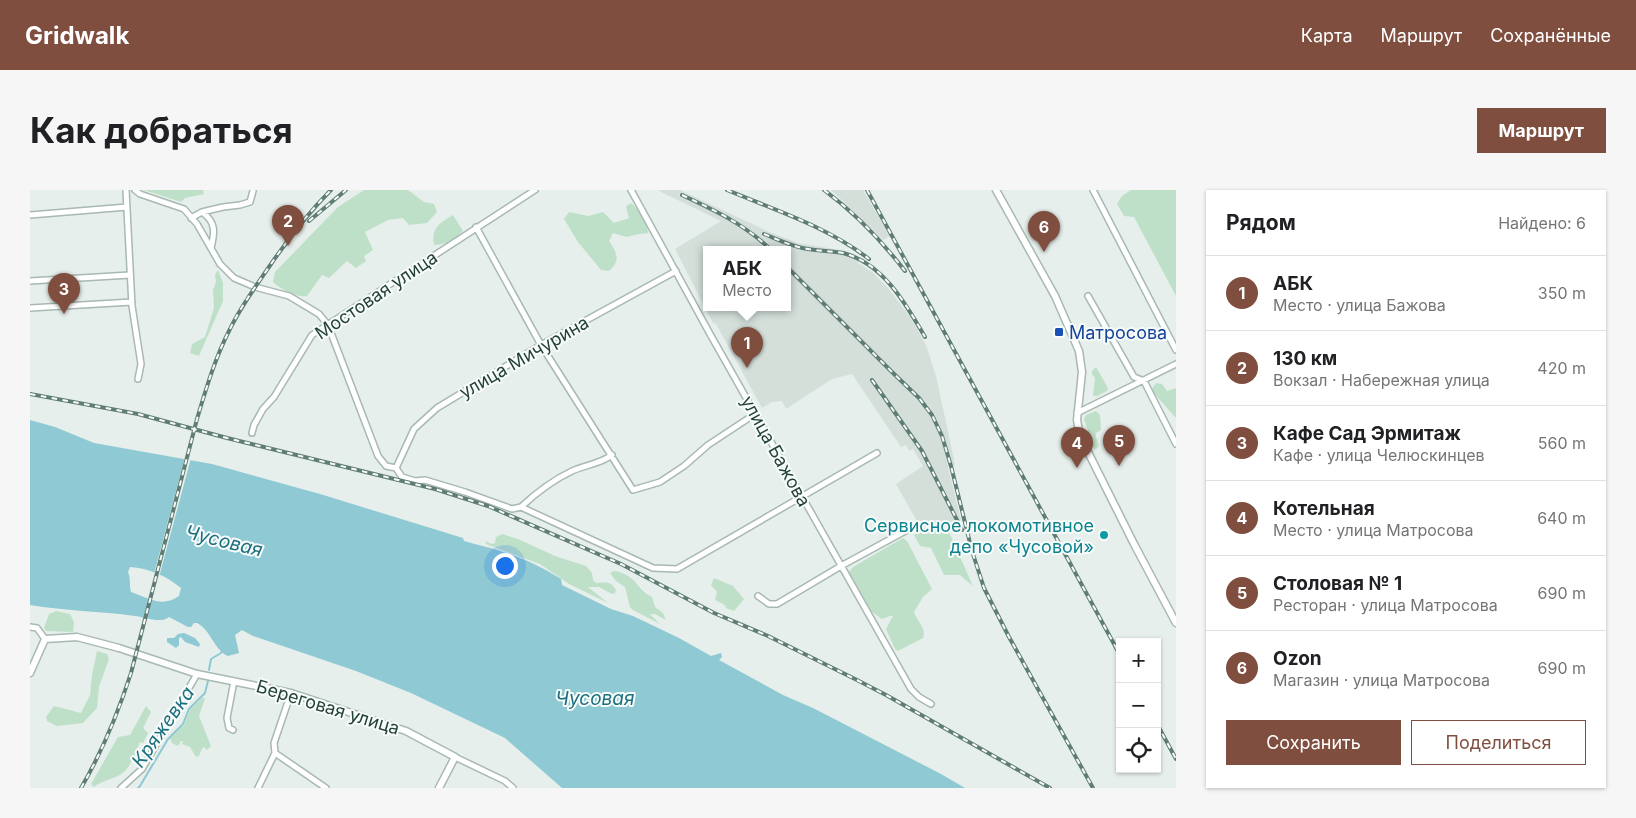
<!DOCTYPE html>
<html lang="ru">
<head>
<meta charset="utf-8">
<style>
	body { margin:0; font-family:Inter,sans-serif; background:#f6f6f6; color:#202124 }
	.controls { position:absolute; right:15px; bottom:15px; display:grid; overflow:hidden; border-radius:0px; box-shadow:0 1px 4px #0004 }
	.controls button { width:45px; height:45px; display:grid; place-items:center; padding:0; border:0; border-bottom:1px solid #e0e0e0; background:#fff; color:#202124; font:25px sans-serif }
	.you { position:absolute; left:474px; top:375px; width:18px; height:18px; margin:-12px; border:4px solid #fff; border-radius:50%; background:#1a73e8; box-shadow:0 0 0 8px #1a73e833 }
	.badge { display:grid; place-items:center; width:32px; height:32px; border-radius:50%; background:#7f4e3f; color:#fff; font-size:16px; font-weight:700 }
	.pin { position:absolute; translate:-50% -41px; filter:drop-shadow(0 1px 2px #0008) }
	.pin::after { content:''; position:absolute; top:26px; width:18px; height:15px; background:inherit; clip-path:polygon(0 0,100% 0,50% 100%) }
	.popup { position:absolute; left:673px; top:56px; width:88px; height:65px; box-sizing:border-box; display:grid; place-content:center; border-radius:0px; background:#fff; filter:drop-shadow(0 1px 4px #0005); font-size:16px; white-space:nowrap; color:#757577 }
	.popup b { font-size:19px; color:#202124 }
	.popup::after { content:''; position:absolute; left:50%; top:100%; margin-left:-10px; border:10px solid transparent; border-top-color:#fff }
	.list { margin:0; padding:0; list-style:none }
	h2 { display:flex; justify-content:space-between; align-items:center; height:65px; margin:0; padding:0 20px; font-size:21px }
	h2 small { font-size:16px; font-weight:400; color:#757577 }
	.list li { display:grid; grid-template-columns:32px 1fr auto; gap:15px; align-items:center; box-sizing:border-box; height:75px; padding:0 20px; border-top:1px solid #e0e0e0 }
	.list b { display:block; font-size:19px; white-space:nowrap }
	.list p { margin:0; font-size:16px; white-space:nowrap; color:#757577 }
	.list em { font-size:16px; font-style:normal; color:#757577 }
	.actions { display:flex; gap:10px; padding:15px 20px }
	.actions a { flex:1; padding:11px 0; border:1px solid #7f4e3f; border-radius:0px; text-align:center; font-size:18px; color:#7f4e3f }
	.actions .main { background:#7f4e3f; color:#fff }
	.icon { flex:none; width:28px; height:28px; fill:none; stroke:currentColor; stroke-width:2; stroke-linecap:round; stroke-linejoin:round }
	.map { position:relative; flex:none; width:1146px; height:598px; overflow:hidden; border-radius:0px }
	header { display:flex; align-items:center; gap:30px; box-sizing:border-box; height:70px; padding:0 25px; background:#7f4e3f; color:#fff }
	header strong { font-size:24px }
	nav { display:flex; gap:28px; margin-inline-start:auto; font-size:18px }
	.intro { display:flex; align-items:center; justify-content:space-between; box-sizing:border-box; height:120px; padding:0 30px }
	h1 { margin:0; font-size:35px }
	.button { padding:12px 22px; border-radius:0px; background:#7f4e3f; color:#fff; font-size:18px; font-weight:700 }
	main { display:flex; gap:30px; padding:0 30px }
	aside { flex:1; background:#fff; border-radius:0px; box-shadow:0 1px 4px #0004 }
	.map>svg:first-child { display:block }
	.built { fill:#d4dfda; fill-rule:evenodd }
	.green { fill:#bfe0c8 }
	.water { fill:#8ec9d4; fill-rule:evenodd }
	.pier { fill:#e6efeb }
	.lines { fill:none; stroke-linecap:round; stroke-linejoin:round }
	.stream { stroke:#8ec9d4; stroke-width:2 }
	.minor-casing { stroke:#a8b8b2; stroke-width:8 }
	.tertiary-casing { stroke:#a8b8b2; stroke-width:9 }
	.minor { stroke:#fff; stroke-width:5 }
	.tertiary { stroke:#fff; stroke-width:6 }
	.rail-casing { stroke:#5f7d75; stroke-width:4 }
	.rail { stroke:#f7fbf9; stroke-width:2; stroke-dasharray:5.5; stroke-linecap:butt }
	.transit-dot { fill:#1a4fb4; stroke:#f7fbf9; stroke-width:2 }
	.culture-dot { fill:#0f9aa8; stroke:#f7fbf9; stroke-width:2 }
	.labels { text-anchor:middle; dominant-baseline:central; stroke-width:4; stroke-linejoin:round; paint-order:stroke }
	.street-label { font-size:18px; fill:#24423a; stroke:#f7fbf9 }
	.transit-label { font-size:18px; fill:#164399; stroke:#f7fbf9; text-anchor:start }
	.culture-label { font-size:18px; fill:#0d838f; stroke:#f7fbf9; text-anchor:end }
	.water-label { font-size:19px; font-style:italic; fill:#1c6f80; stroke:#f7fbf9 }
</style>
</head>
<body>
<header>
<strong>Gridwalk</strong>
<nav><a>Карта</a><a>Маршрут</a><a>Сохранённые</a></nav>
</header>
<div class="intro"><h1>Как добраться</h1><a class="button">Маршрут</a></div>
<main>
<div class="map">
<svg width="1146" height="598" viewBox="0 0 1146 598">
	<rect width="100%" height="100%" fill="#e6efeb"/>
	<path class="built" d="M630,0H650L737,41L768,53L816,61L830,67L828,73L842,82L858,98L880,127L896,155L906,186L919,246L925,275L918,277L931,330L916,336L887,331L866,294L893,276L883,259L879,261L876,255L871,257L822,184L802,189L756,219L752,211L742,212L732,218L686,134L683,133L645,59L691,31L629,1ZM677,59H757V117H677Z
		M801,0H833L860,46L853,50Z"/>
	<path class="green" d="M114,0H173L174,4L155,8L151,12Z
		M334,0H378L394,12L404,14L407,22L397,33L379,35L373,28L358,30L335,42L343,60L334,66L336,71L326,78L317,71L299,88L292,85L277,106C266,108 251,99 243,92L245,82L308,17Z
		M1101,0H1146V106L1104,27L1094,26L1087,14L1092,6Z
		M601,13C609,20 618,33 618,43L609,44L596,47L583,43L579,51C587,62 591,71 579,81L571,80L548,52L534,29L539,22L558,26L573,22L584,33L599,28L596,16Z
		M423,25L433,41C423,50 417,55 404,55C401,37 410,33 423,25Z
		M188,80L193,93V111L169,166L160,163L162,154L175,147L184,118L183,100L186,92L185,85Z
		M1066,177L1078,198L1077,201L1067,206H1063L1065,188L1062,184V181Z
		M1126,193L1132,194L1137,201L1146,198V227H1145L1121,200Z
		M1066,221L1070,225L1071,240L1066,243V246L1069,256L1066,259H1064L1054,229L1056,225Z
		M899,337L919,342L943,396L930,385H914L901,358L890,356L884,345L890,339Z
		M472,344L488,349L525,366L556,376L562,383L563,390L566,393C575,393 580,390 586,400L585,403L582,404L569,397H558L578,413L539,394L510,374L456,354L455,351L462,354L465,353L466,347Z
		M873,348L877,351L902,399L893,407L884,422C887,432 897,438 893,448L868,461L865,459L856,439L863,426H860L852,429L842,422L819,382L823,377Z
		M584,381C608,385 605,399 622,407L625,417L633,423L636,430L625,424H620L630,434L603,420L600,417L595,397L586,391L580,383Z
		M684,388L703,396L714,409L704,421L696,418L695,415L685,410L687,402L681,395Z
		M26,421L40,424L44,432L43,442L16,441L14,438L19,424Z
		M67,461L77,464L79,469L69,497L67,518L53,533L27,536L17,531L16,527L24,516L51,523L60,505L62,485Z
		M172,508H175L169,526L181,556L177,560L174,557L172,559L169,566L166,567L160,557L152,554L153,551H151L148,556L142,553L140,548L154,535L160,520Z
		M116,516L121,522L113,538L118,543L113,553L110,552C107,559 100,577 95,581C87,589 74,589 64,597L61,594L88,547L100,545Z"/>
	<path class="water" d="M0,230L25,237L64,253L182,274L290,304L433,348L434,351C447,355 460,357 473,362C494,368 513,378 531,389L532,395L581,419L603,426L649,448L681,466L691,463L692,467L689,470L753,505L783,518L911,584L935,598H532L475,548L381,503L326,481L223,446L212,440L205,445L209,463L198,466C184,460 181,440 167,433H164L161,437H158L139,427C130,434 116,427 105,426C70,421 35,421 0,415ZM100,377C119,378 136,386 151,398L149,406C133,418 118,408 101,402C99,395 101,389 98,382Z
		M154,443L165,448L170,454L169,457L155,452L151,447L149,448V455L146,458L137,452V448H144L148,444Z"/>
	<path class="pier" d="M155,267L161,268L129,387L124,384Z"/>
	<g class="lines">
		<path class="stream" d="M179,480L181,469L191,463L192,461
			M108,598L110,596L138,549L153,534L159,519L175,503L178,491"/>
		<defs>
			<path id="minor" d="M96,0L102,116L111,174L108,189
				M105,0L110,4L154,19L167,34L190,74L204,88L225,97L259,106L289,124L298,135L348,266L356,276L366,278L372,287L385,291L395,290L435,302L482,319L491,317L623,378L647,379L847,263
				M601,0L680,144L881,499L889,507L901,514
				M1063,0L1146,160
				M172,22L193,17L210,15L220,12L223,1
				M0,25L97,17
				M161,28L172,22C186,32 185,42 181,58
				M446,37L511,155L603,300L630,292L654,276L678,255L725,224
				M0,91L100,85
				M1058,106L1104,187L1114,191L1146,254
				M0,118L102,112
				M1047,223L1146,174
				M222,243L224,235L233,219L244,207L282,145L505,0
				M366,278L384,239L407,218L511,155L646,81
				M491,317C506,303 523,290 542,281C555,275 570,274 582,265
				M728,406L739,414H747L811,376L877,340
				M0,437L7,438L15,449
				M203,540L199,538L197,528L204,491
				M245,563L296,598
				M425,567L475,591L483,598
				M91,598L112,579L167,484
				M228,598L245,563L244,553L261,503"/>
			<path id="tertiary" d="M966,0L1025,106L1049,161L1052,182L1047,230L1050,246L1104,354L1146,433
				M0,483L15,449L47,447L89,458L167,484L261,503L376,541L425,567L409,598"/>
		</defs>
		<use href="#minor" class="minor-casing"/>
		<use href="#tertiary" class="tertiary-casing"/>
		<use href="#minor" class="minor"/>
		<use href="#tertiary" class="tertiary"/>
		<defs>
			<path id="rail" d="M697,0C745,20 798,37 839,69
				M794,0C825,23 851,50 875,81
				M837,0L1090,465
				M652,5C684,20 714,34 740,59
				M279,31L316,0
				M734,44C749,50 763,57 778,59C790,61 801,61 813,63C853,73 876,114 895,147
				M757,77L862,182L889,208L902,225L912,246L921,276L942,361L954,398L979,447L1063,598
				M842,190L892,261L932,340
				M0,204L108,224L197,248L405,299L458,316L591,374L684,423L738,446L825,489L856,505L1020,598
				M1127,534L1146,569
				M51,598C72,562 88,523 101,483L167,229C176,199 185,168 200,139C211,116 226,96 241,74C259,48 278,23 301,0"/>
		</defs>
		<use href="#rail" class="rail-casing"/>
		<use href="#rail" class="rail"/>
	</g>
	<rect class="transit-dot" x="1024" y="137" width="10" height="10" rx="2.5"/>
	<circle class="culture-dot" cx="1074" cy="345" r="5"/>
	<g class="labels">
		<g class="street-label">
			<text transform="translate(346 105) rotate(-34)">Мостовая улица</text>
			<text transform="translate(494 167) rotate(-30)">улица Мичурина</text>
			<text transform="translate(746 261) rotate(61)">улица Бажова</text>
			<text transform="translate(298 517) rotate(17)">Береговая улица</text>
		</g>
		<g class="transit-label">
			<text x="1039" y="142">Матросова</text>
		</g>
		<g class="culture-label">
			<text x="1064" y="335">Сервисное локомотивное<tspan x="1064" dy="21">депо «Чусовой»</tspan></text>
		</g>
		<g class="water-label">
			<text transform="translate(194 351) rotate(14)">Чусовая</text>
			<text x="565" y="508">Чусовая</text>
			<text transform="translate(133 537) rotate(-55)">Кряжевка</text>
		</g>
	</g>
</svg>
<div class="controls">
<button>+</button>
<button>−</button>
<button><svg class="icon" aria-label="locate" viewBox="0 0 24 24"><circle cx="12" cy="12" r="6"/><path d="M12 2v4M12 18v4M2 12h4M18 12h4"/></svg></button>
</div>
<div class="you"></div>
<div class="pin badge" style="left:717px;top:178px">1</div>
<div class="popup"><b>АБК</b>Место</div>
<div class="pin badge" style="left:258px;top:56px">2</div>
<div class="pin badge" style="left:34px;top:124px">3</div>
<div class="pin badge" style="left:1047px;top:278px">4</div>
<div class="pin badge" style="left:1089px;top:276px">5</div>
<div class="pin badge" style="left:1014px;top:62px">6</div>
</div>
<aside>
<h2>Рядом<small>Найдено: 6</small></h2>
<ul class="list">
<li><span class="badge">1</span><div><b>АБК</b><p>Место · улица Бажова</p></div><em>350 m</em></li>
<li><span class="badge">2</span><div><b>130 км</b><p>Вокзал · Набережная улица</p></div><em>420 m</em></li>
<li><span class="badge">3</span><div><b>Кафе Сад Эрмитаж</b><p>Кафе · улица Челюскинцев</p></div><em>560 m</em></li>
<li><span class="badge">4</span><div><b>Котельная</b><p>Место · улица Матросова</p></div><em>640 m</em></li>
<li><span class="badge">5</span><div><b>Столовая № 1</b><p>Ресторан · улица Матросова</p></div><em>690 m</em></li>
<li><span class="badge">6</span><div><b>Ozon</b><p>Магазин · улица Матросова</p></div><em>690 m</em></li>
</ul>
<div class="actions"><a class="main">Сохранить</a><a>Поделиться</a></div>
</aside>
</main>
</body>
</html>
